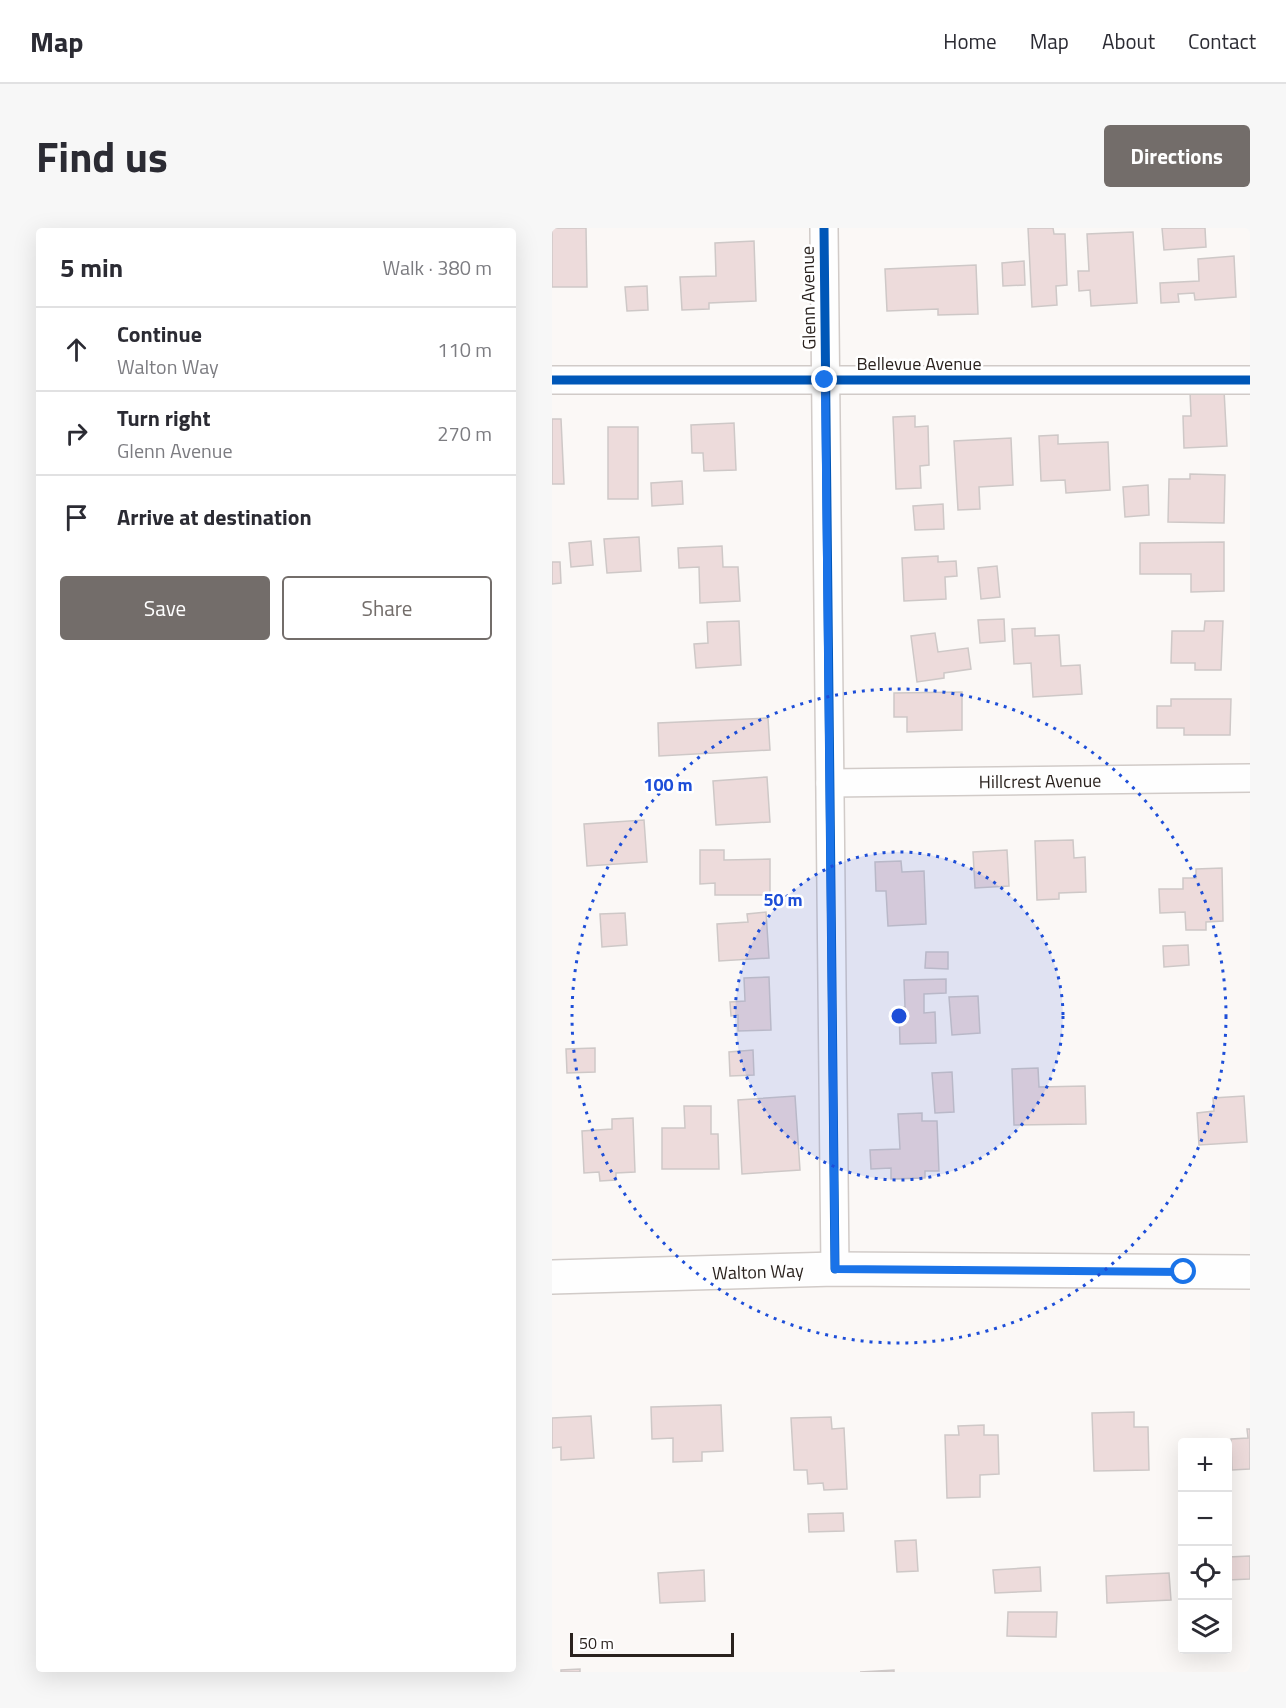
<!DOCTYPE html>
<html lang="en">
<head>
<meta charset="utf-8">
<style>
	body { margin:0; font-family:"Titillium Web",sans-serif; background:#f7f7f7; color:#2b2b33 }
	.controls { position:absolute; right:18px; bottom:18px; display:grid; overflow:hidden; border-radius:6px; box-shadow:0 6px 24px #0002 }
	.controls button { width:54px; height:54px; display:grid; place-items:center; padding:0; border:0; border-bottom:2px solid #e1e1e2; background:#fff; color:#2b2b33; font:30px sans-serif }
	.scale { position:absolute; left:18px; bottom:15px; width:164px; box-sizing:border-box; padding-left:6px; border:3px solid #2a221e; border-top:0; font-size:16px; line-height:21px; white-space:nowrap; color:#2a221e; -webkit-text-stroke:4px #fff; paint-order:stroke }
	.stop { position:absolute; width:18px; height:18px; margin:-14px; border:4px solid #1a73e8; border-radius:50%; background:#fff }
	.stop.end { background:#1a73e8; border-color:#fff; box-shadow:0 2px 6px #0008 }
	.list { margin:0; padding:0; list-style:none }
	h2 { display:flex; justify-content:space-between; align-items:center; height:78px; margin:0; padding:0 24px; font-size:26px }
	h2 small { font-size:20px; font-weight:400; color:#7c7c81 }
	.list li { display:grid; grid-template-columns:39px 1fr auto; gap:18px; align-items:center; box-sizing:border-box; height:84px; padding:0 24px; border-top:2px solid #e1e1e2 }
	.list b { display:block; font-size:22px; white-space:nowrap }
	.list p { margin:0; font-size:20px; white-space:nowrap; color:#7c7c81 }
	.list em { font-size:20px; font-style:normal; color:#7c7c81 }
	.actions { display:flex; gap:12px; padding:18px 24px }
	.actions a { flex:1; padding:14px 0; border:2px solid #736d6a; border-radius:6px; text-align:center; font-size:21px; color:#736d6a }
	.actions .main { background:#736d6a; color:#fff }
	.icon { flex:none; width:33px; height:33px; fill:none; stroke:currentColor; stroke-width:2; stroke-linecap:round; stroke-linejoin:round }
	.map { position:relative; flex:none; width:698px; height:1444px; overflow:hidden; border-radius:6px }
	header { display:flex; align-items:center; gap:36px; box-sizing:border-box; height:84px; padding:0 30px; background:#fff; border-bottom:2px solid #e1e1e2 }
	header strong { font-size:28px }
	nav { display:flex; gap:33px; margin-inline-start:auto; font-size:21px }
	.intro { display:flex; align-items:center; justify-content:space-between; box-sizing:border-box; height:144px; padding:0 36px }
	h1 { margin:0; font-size:42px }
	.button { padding:15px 27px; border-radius:6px; background:#736d6a; color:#fff; font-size:21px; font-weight:700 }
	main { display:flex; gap:36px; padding:0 36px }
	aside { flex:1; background:#fff; border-radius:6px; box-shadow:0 6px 24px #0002 }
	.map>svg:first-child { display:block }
	.building { fill:#eddbdb; stroke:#cec8c7; stroke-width:1.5 }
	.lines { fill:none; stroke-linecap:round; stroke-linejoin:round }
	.street-casing { stroke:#d1cbc8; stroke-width:30 }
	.secondary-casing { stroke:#d1cbc8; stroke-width:36 }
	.street { stroke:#fefefe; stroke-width:27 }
	.secondary { stroke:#fefefe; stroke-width:33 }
	.cycleway-casing { stroke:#fff; stroke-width:13 }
	.cycleway { stroke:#0057b8; stroke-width:9 }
	.route { stroke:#1a73e8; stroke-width:8 }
	.ring { fill:none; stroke:#1d4ed8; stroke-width:3; stroke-dasharray:3 6 }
	.labels { text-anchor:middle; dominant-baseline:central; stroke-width:5; stroke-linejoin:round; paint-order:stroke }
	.street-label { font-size:18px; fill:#2a221e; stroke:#fff }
	.centre { fill:#1d4ed8; stroke:#fff; stroke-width:3 }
	.ring-label { font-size:18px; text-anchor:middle; font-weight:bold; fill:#1d4ed8; stroke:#fff; stroke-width:5; stroke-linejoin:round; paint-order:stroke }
</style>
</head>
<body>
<header>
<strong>Map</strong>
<nav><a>Home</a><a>Map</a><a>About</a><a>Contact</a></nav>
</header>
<div class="intro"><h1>Find us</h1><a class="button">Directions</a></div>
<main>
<aside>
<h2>5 min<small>Walk · 380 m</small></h2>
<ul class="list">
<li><svg class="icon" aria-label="ahead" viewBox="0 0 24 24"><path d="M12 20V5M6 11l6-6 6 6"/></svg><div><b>Continue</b><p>Walton Way</p></div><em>110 m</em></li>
<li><svg class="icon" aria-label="right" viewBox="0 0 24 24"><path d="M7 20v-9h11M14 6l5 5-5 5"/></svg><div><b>Turn right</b><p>Glenn Avenue</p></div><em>270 m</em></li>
<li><svg class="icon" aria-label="arrive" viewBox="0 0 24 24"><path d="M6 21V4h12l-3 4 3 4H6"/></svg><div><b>Arrive at destination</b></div></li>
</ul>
<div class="actions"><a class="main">Save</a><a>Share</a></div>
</aside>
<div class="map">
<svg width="698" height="1444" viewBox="0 0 698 1444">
	<rect width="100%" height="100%" fill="#fbf8f6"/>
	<path class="building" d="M0,0H34L35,59H0Z
		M476,0H501L502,6H513L515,57L504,58L505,77L480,79Z
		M610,0H653L654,19L612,22Z
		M581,4L585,75L539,78L538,62L527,63L526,43H537L535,6Z
		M202,13L204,73L157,75V81L130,82L128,49L164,48L163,15Z
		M682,28L684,69L643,72L642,65L626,66L627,74L609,75L608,55L647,53L646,31Z
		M472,33L473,57L451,58L450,35Z
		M424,37L426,86L386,87V81L335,83L333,41Z
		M95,58L96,82L75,83L73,59Z
		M672,162L675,218L632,220L631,188H639L638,164Z
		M363,188V199L376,198L377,237L368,238L369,260L344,261L341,189Z
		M0,191H9L12,256H0Z
		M182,195L184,242L152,243L151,225H140L139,197Z
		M56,199H86V271H56Z
		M506,207V216L556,214L558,262L514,265L513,252L489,253L487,208Z
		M459,210L461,257L427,259L428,281L406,282L402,213Z
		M638,246L673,247L672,295L616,294L617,251H638Z
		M130,253L131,276L100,278L99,255Z
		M596,257L597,287L573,289L571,259Z
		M391,276L392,301L363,302L361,278Z
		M87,309L89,343L55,345L52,311Z
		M39,313L41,337L19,339L17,315Z
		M672,314V363L639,364V346H588V315Z
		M170,318L171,339H186L188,373L148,375L147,339L127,340L126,320Z
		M386,328V334L404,333L405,348L393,349L394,371L352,373L350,330Z
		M0,334H8L9,355L0,356Z
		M445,338L448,369L429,371L426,340Z
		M452,391L453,413L428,415L426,392Z
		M187,393L189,437L144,440L142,416L156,415L155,394Z
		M653,393H671L669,442H643V435H619L620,403H652Z
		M483,400V408L507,407L509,438L528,437L530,466L481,469L479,435L462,436L460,401Z
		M383,405L386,424L416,420L419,441L392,445V450L365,454L359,408Z
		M410,464V502L355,504V489H342V465Z
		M619,471H679L678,507H632V500H605V478H619Z
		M216,490L218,522L107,528L106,495Z
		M215,549L218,594L164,597L161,553Z
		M92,592L95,634L35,638L32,596Z
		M521,612L522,630L533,629L534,664L507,665V671L485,672L483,613Z
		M148,622H172V632L218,631V667H163V655L148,656Z
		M455,622L457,658L423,660L421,624Z
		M349,633L350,644L372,643L374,696L336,698L334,663H324L323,634Z
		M670,640L671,693L654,694V702H634L633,684L608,685L607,661H631V650H644V641Z
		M214,684L217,730L167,733L165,696L196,694L195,686Z
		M73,685L75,717L50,719L48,686Z
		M636,717L637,737L612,739L611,718Z
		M374,724H396V741L373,740Z
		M217,749L219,802L186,803V787L179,788L178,774L193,773L192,750Z
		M394,751V765L372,766V785L383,784L384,815L348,816L347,779H353L352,752Z
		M426,768L428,805L400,807L397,769Z
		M43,820V844L15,845L14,821Z
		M201,822L202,847L178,848L177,824Z
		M486,840L487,859L533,858L534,896L462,897L460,841Z
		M400,844L402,884L383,885L380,845Z
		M243,868L248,942L190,946L186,872Z
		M692,868L695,914L647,917L645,885L662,883L661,870Z
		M132,878H159V906H166L167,941H110V900H133Z
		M370,885V893H385L387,943H373V950L339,951V940L319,941L318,922L348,921L346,886Z
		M81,890L83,944L64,945V952L48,953L47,944L32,945L30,903L60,901V891Z
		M169,1177L171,1223L150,1224V1233L121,1234V1210L100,1211L99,1179Z
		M582,1184V1199H596L597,1242L542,1243L540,1185Z
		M39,1188L42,1230L9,1232V1219L0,1220V1190Z
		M279,1189L280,1201L292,1200L295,1261L272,1262L271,1255L256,1256L255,1242H242L239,1190Z
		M432,1197V1207H446L447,1246L428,1247V1269L395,1270L393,1207H407L406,1198Z
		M695,1201H698V1241L680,1242L679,1211L696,1210Z
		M291,1285L292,1303L257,1304L256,1286Z
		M364,1312L366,1343L345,1344L343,1313Z
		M698,1328V1351L676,1352V1329Z
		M488,1339L489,1363L443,1365L441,1342Z
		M152,1342L153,1373L108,1375L106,1345Z
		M617,1345L619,1372L555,1375L554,1348Z
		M456,1384H505L504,1409L455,1408Z
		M28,1441V1444H9V1442Z
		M342,1442V1444H308Z"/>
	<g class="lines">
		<defs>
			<g id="street">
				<path d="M272,0L283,1041"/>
				<path d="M0,152H698"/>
				<path id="s1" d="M278,555L698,550"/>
			</g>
			<g id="secondary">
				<path id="s2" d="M0,1049L283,1041L698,1044"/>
			</g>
		</defs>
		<use href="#street" class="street-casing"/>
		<use href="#secondary" class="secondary-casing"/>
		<use href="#street" class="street"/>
		<use href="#secondary" class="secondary"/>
		<defs>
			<path id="cycleway" d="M272,0L283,1041
				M0,152H698"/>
		</defs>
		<use href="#cycleway" class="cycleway-casing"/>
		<use href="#cycleway" class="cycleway"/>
	</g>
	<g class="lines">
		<path class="route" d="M273,152L283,1041L632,1044"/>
	</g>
	<circle cx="347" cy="788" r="164" fill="#1d4ed8" fill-opacity=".12"/>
	<g class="ring">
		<circle cx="347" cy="788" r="164"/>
		<circle cx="347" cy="788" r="327"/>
	</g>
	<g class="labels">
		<g class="street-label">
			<text transform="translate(256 70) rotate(-91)">Glenn Avenue</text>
			<text x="367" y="135">Bellevue Avenue</text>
			<text stroke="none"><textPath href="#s1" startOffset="210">Hillcrest Avenue</textPath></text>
			<text stroke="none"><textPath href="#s2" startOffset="206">Walton Way</textPath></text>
		</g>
	</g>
	<circle cx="347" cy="788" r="9" class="centre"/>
	<g class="ring-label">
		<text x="116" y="563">100 m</text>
		<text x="231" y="678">50 m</text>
	</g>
</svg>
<div class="controls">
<button>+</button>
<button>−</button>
<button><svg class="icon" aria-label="locate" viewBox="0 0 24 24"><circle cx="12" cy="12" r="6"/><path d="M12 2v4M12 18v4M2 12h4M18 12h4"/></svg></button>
<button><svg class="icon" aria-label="layers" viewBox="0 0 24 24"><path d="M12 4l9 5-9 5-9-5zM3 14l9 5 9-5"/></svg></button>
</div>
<div class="scale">50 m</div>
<div class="stop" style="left:632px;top:1044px"></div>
<div class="stop end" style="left:273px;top:152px"></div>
</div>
</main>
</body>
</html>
